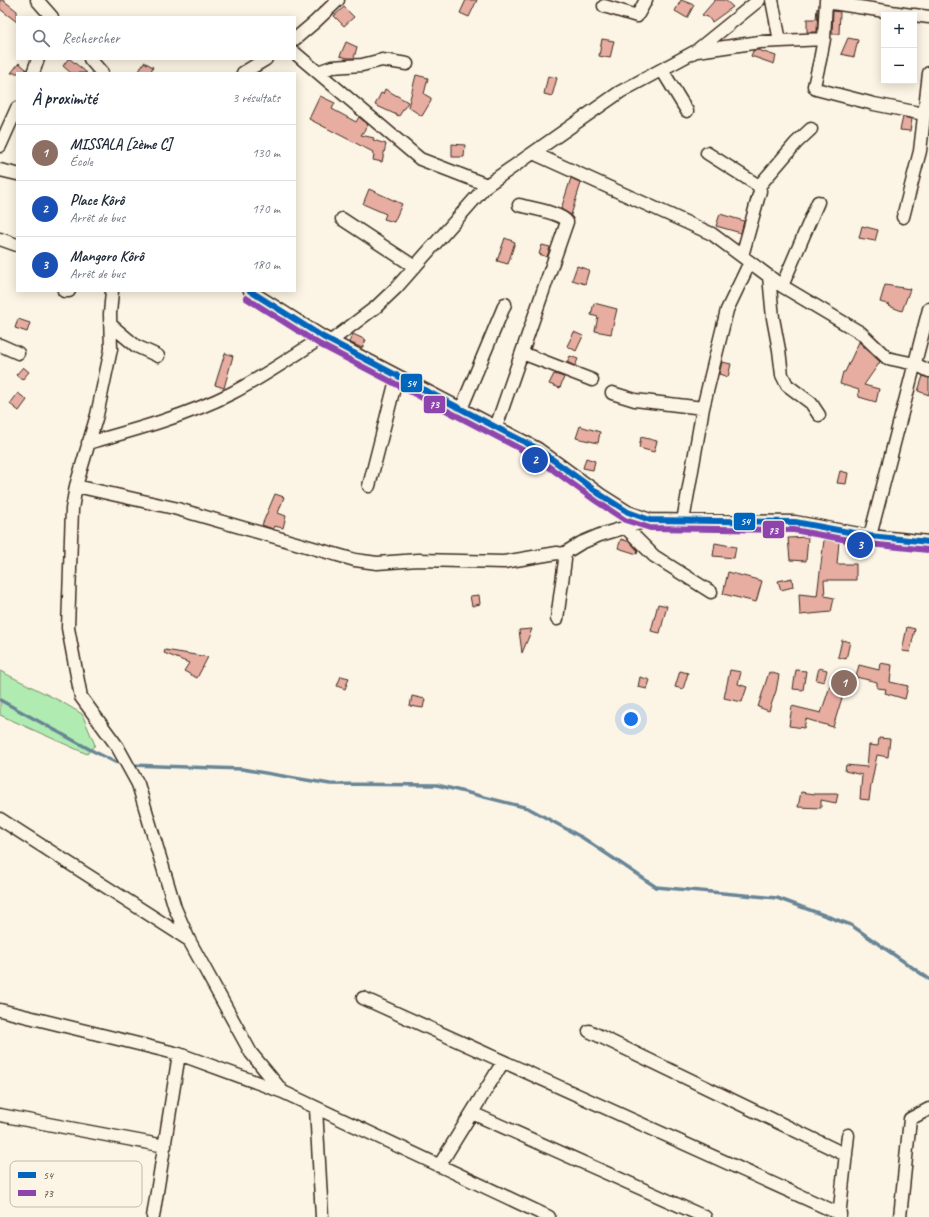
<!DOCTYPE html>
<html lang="fr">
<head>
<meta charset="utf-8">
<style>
	body { margin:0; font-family:Caveat,sans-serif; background:#f6f6f7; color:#1f2937 }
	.controls { position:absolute; right:12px; top:12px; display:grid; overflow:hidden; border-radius:0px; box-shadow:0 2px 10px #0003 }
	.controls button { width:36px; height:36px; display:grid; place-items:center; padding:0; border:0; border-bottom:1px solid #e0e1e3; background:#fff; color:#1f2937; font:20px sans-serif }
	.you { position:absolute; left:631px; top:719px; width:14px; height:14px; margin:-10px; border:3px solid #fff; border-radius:50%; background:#1a73e8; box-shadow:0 0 0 6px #1a73e833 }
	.badge { display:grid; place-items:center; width:26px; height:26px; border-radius:50%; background:#d93025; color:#fff; font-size:13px; font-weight:700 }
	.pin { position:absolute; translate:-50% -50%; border:2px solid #fff; box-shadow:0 1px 4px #0006 }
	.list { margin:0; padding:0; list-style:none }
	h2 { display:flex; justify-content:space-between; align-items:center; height:52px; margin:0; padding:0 16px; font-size:17px }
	h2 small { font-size:13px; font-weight:400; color:#747a83 }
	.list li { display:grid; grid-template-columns:26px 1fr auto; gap:12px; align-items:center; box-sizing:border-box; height:56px; padding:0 16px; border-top:1px solid #e0e1e3 }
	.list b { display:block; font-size:15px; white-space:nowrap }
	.list p { margin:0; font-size:13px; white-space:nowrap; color:#747a83 }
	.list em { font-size:13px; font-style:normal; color:#747a83 }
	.icon { flex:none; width:22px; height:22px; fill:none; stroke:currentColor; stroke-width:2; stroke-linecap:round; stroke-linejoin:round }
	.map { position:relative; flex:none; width:929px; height:1217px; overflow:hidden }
	.search { position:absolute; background:#fff; box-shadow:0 2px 10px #0003; left:16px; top:16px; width:280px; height:44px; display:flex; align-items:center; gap:10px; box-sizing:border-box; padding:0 14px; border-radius:0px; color:#747a83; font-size:15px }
	.panel { position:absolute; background:#fff; box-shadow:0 2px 10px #0003; left:16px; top:72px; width:280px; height:220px; border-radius:0px }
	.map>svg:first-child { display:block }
	.green { fill:#b0ecb1; stroke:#768b68 }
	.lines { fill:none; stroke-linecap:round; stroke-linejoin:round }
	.stream { stroke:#688596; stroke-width:3.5 }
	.building { fill:#e7ada1; stroke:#3b2a1e }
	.minor-casing { stroke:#3b2a1e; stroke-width:15 }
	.minor { stroke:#fcf5e5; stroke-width:12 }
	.bus-1-casing { stroke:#fcf5e5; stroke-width:9 }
	.bus-2-casing { stroke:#fcf5e5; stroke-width:9 }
	.bus-1 { stroke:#0065bd; stroke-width:6 }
	.bus-2 { stroke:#8e44ad; stroke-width:6 }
	.key { fill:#fcf5e5; stroke:#c2b8a9; stroke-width:1 }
	.key-label { font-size:11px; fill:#3b2a1e }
	.line-badge { stroke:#fcf5e5; stroke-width:1.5 }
	.badge-label { font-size:11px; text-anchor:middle; font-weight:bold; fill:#fff }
</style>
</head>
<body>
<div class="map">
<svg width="929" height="1217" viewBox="0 0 929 1217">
	<rect width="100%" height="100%" fill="#fcf5e5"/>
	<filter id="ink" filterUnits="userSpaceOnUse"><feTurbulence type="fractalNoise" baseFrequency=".025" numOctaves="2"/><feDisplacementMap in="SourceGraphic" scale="8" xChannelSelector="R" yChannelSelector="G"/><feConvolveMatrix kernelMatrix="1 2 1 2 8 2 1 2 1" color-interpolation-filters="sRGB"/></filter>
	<g filter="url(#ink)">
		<path class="green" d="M0,671L62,702L82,714L95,745L87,754L0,715Z"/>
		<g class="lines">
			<path class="stream" d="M0,700L91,750L115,762L123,764
				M131,765L242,769L330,784L437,785L528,808L583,838L656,887L777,898L851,925L929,979"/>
		</g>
		<path class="building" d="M0,0H3L17,11V22L0,9Z
			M466,0H477L469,17L460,13Z
			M681,0L694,5L687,18L675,11Z
			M715,0H725L733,7L712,22L708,17L702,15Z
			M344,7L354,17L344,26L334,16Z
			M817,8L818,9L817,32H807V19H816Z
			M833,11L840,12L839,34H832Z
			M848,38L858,40L854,57L841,54Z
			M602,39L614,41L610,58L599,56Z
			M346,42L357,47L354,58H348L340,56Z
			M758,50L776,56L774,64L751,56L753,51Z
			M68,59H70L87,73H71L63,66Z
			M144,62L153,67L150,73H138Z
			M19,63L26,69V73H11Z
			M416,75L428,78L424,94L431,98V101L422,116L408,107Z
			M548,76L557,78L552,96L544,94Z
			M385,89L408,102L399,116L375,105L381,93L383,94Z
			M320,96L335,103L332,109L356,122L359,117L368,125L361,135L374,138L373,140L386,144L382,162L373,160L374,155L372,154L373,152L309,119Z
			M903,117L912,119L910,131L900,130Z
			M452,144L465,145L464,157H452Z
			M571,178L581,183L571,215L561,209Z
			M369,189L402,204L394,222L384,219L386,214L363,204Z
			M720,214L744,221L741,233L716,226Z
			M862,226L878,230L875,241L859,238Z
			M505,238L515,242L508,264L497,261Z
			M542,245L550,247L547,257L539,254Z
			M577,266L589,270L585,284L572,280Z
			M885,285L910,289L902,311L889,306L890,305L880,302Z
			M594,303L617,309L611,334L595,331L598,317L591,315Z
			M18,319L30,323L27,332L15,328Z
			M574,332L583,336L576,351L567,346Z
			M353,334L366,340L362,348L349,342Z
			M859,342L880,362L864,385L879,389L876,402L859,397V395L858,394L859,390L840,384L843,372H845Z
			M225,353L233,356L224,388L215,385Z
			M570,356L578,359L575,366L567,362Z
			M722,362L731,364L728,377L719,374Z
			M23,367L29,372L22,380L16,375Z
			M554,374L564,377L560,388L549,384Z
			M923,376L929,378V395L918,391Z
			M18,393L27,400L19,411L10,404Z
			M580,426L600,432L598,443L576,438Z
			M641,437L657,441L654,452L639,448Z
			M586,458L595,461L593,470L583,468Z
			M840,471L848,473L846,484L837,483Z
			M275,494L284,497L278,513L286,516L283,528L274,526L273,529L262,525Z
			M808,537L806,561L790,560L788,538Z
			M621,539L630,542L638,551L637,554L618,548Z
			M824,540L839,542L837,564H856V580H824L825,596L834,598L831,612L800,615L799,594L817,596Z
			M715,543L736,547L734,558L713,556Z
			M728,572L762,581L756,602L723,594Z
			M792,578L793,587L781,590L778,581Z
			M479,595L480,604L472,606L470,596Z
			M658,604L667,606L660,633L651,631Z
			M907,627L915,629L910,652L902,651Z
			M532,629L522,653L519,630Z
			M842,640L850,642L846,659L838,657Z
			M165,650L208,657L197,678L184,671L189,663L164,653Z
			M880,663L892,665L890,682L908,686L905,699L885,693L886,689L877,688V682L856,677L859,665L879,670Z
			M819,668L827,670L824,682L816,680Z
			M730,670L741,672L738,684L747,687L742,702L724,698Z
			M796,670L806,671L803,690L793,689Z
			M680,671L688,673L683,689L675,687Z
			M769,672L779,675L776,691L769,711L758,707Z
			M341,676L349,678L345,689L337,686Z
			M640,677L650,680L647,689L638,687Z
			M831,683L845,688L833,727L806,719L804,728L789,726L792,706L821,713Z
			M412,696L425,699L423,708L410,706Z
			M879,738L890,739L888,757L877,755L871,785L869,800L860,799L862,775L845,771L846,765L867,767L869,745L878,746Z
			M801,792L815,794H838L836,803L821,800V808L798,807Z"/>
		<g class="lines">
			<defs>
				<path id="minor" d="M37,0L52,17
					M772,0L780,41
					M826,0L824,39L820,60L814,86L816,89L874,104L924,114
					M826,2L911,15
					M604,6L637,16L646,0
					M914,15L929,17
					M295,39L315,22L338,0
					M697,51L760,42L824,39
					M295,53L420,159L487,185
					M90,59L102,73
					M662,70L687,111
					M318,72L332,67L362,65L382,60L407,64
					M33,73L38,59
					M243,73L266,59
					M0,146L17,108
					M533,153L712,234L782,286L861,333L887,358L915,364L929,371
					M707,153L759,186L760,191L742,256
					M0,170L17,174
					M759,186L796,143L811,129
					M903,217L920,151L929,73
					M342,219L415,267
					M0,239L17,245
					M769,276L773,318L779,350L782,375L787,385L811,403L819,415
					M782,286L818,202
					M64,291H69
					M112,291L110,314L111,349L97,415L76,486L72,509L68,628L81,697L117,746L138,784L175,908L189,940L251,1053L283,1092
					M250,291L323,337L538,449L601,495L628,512L650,520
					M111,325L136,346L158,356
					M331,341L376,307L396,288L487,185L620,92L696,51L759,0
					M0,345L18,353
					M522,353L592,380
					M612,393L635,400L703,408
					M461,409L505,304
					M496,427L567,222C562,213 530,208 519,205
					M88,443C135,430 189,415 232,393C263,377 293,356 323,337
					M76,486L174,508L355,560L377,563L418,560L504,562L557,553L563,554L565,560L557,619
					M369,486L397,376
					M683,521L703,408L727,310L750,262
					M625,527L654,556L711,592
					M870,536L929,309
					M563,554L581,543L600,535L650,520L795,522L870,536L929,542
					M0,819L189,940
					M363,998L840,1214
					M0,1010L179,1054L283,1092L549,1217
					M589,1031L846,1155
					M316,1108L322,1217
					M472,1113L705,1217
					M0,1115L165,1146
					M439,1166L503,1062
					M153,1217L179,1054
					M839,1217L848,1135
					M900,1217L910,1119L929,1109"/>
			</defs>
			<use href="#minor" class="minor-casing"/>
			<use href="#minor" class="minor"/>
			<defs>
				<path id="bus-1" d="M250,291L323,337L538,449L601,495L628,512L650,520L795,522L870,536L929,542"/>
				<path id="bus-2" d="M246,298L319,344L534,456L596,501L625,520L650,528L794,530L869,544L928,550"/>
			</defs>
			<use href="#bus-1" class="bus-1-casing"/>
			<use href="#bus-2" class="bus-2-casing"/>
			<use href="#bus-1" class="bus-1"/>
			<use href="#bus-2" class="bus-2"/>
		</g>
	</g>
	<rect x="10" y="1161" width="132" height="46" rx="6" class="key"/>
	<rect x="18" y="1172" width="18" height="6" fill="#0065bd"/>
	<rect x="18" y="1190" width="18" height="6" fill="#8e44ad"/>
	<g class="key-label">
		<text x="43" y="1179">54</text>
		<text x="43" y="1197">73</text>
	</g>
	<g class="line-badge">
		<rect x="400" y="373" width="23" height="20" rx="4" fill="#0065bd"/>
		<rect x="423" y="395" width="23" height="19" rx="4" fill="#8e44ad"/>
		<rect x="733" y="512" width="23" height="19" rx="4" fill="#0065bd"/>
		<rect x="762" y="520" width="23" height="19" rx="4" fill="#8e44ad"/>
	</g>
	<g class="badge-label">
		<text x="411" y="387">54</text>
		<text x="434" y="408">73</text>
		<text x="745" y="525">54</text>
		<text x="773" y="534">73</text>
	</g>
</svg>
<div class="controls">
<button>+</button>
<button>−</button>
</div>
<div class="you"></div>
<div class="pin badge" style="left:844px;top:683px;background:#8d6e63">1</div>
<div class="pin badge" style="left:535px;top:460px;background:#1a4fb4">2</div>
<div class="pin badge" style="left:860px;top:545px;background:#1a4fb4">3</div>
<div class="search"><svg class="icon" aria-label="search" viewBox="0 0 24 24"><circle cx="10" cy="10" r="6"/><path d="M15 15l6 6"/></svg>Rechercher</div>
<section class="panel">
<h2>À proximité<small>3 résultats</small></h2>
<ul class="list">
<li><span class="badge" style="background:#8d6e63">1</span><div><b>MISSALA [2ème C]</b><p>École</p></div><em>130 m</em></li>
<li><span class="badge" style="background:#1a4fb4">2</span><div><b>Place Kôrô</b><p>Arrêt de bus</p></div><em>170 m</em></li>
<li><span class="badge" style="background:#1a4fb4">3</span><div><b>Mangoro Kôrô</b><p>Arrêt de bus</p></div><em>180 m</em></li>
</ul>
</section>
</div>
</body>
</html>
